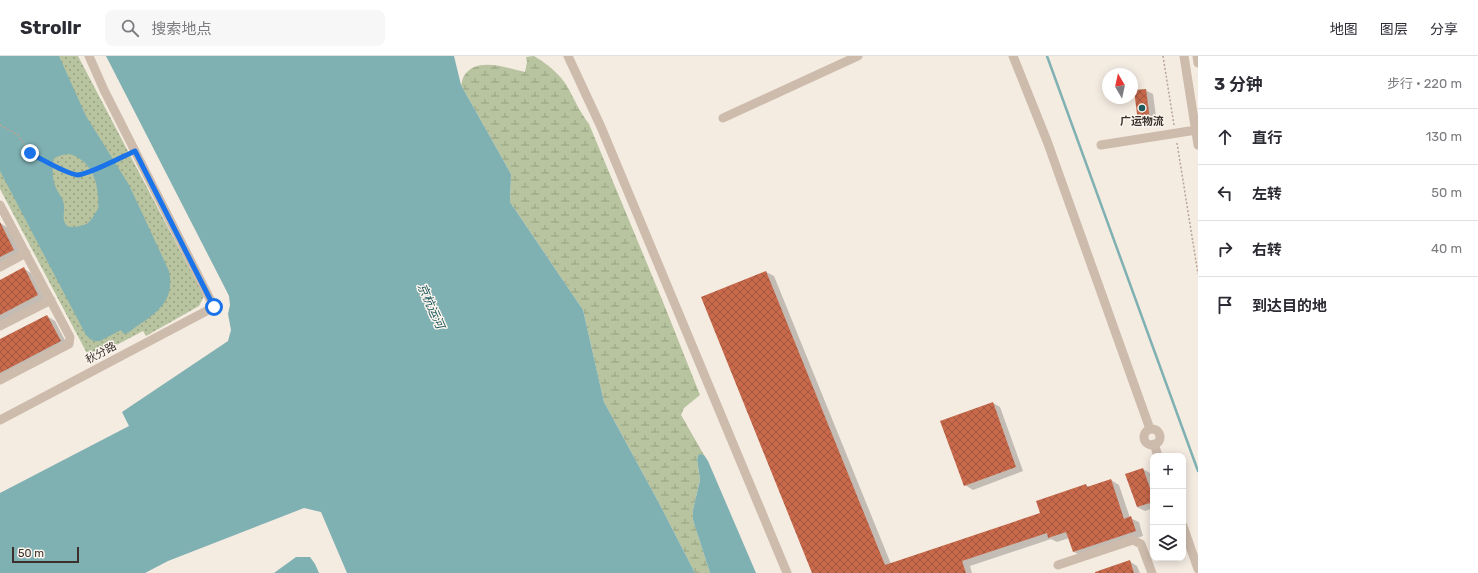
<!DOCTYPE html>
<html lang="zh">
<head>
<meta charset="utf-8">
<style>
	body { margin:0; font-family:Rubik,"Noto Sans SC",sans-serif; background:#f7f7f7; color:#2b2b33 }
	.controls { position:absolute; right:12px; bottom:12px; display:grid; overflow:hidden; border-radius:8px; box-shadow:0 2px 10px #0003 }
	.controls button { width:36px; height:36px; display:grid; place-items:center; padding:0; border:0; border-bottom:1px solid #e1e1e2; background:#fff; color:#2b2b33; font:20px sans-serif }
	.compass { position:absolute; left:1102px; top:12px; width:36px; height:36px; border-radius:50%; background:#fff; box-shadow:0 2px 10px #0003; rotate:351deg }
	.scale { position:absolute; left:12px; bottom:10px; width:67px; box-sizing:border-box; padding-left:4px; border:2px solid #3b302b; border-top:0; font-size:11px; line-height:14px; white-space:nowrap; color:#3b302b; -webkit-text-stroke:3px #fbf5ee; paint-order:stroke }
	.stop { position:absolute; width:12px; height:12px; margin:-9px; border:3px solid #1a73e8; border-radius:50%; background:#fff }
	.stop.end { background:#1a73e8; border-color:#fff; box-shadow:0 1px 4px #0008 }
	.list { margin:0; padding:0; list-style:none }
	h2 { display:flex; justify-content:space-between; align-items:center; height:52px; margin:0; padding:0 16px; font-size:17px }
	h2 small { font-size:13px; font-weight:400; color:#7c7c81 }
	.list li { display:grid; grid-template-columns:26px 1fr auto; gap:12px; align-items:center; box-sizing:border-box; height:56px; padding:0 16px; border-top:1px solid #e1e1e2 }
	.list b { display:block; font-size:15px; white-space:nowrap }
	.list em { font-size:13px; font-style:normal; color:#7c7c81 }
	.icon { flex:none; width:22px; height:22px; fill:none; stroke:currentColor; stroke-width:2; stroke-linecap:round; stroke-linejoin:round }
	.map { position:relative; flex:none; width:1198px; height:517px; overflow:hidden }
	header { display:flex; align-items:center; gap:24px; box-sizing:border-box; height:56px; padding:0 20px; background:#fff; border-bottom:1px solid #e1e1e2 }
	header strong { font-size:19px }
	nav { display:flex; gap:22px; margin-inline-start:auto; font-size:14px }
	.search { width:280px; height:36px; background:#f7f7f7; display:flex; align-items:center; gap:10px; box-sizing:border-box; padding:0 14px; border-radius:8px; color:#7c7c81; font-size:15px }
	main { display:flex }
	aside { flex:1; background:#fff }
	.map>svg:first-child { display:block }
	.grass { fill:url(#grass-dots) }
	.wetland { fill:url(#wetland-marsh) }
	.water { fill:#7fb0b2; fill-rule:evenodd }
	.shadow { fill:#0003 }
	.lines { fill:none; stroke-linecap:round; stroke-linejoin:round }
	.stream { stroke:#7fb0b2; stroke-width:2.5 }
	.building { fill:url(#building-cross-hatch) }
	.path { stroke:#b9a596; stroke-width:1.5; stroke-dasharray:2 2; stroke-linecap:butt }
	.minor { stroke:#cdbbac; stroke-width:9 }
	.route { stroke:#1a73e8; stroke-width:5 }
	.poi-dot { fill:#1f5a5e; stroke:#fbf5ee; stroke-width:1.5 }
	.labels { text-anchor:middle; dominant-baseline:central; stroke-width:3; stroke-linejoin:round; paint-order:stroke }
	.poi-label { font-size:11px; font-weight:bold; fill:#3b302b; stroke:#fbf5ee }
	.street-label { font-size:11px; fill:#3b302b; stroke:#fbf5ee }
	.water-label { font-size:12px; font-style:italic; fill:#1f5a5e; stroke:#fbf5ee }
</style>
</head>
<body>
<header>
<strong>Strollr</strong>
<div class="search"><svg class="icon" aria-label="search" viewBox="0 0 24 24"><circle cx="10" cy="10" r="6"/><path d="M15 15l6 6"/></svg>搜索地点</div>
<nav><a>地图</a><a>图层</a><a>分享</a></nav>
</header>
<main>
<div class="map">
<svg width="1198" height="517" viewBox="0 0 1198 517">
	<defs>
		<pattern id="grass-dots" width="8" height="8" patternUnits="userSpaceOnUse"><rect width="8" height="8" fill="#b8c4a0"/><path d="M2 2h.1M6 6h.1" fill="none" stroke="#97a083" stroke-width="1.8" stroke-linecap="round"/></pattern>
		<pattern id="wetland-marsh" width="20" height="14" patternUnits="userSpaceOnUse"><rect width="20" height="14" fill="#b8c4a0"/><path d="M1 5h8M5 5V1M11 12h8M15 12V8" fill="none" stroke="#97a083"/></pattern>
		<pattern id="building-cross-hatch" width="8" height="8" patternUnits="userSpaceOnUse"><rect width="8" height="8" fill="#c8694b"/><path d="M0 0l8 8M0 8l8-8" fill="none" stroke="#a4573f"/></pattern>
	</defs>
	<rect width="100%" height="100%" fill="#f4ebe1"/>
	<path class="grass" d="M0,0H78L204,240L199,250L146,280L143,275L90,303L0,133Z"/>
	<path class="wetland" d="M534,0C547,8 559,17 567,30C574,43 580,56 589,68L663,246L700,339L684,352L681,359L704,399H699L697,403L700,424L693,454V464L710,517H695L660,449L604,346L583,254L510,146L511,118L461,29C462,27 462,23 464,20C476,0 507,12 525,16L527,6L526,1Z"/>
	<path class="water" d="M0,0H59L86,60L129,129L169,215C176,249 152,259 129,276L124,278L121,274L100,285C93,286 90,283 86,279L0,115ZM69,98C89,103 97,122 98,140C98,144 99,149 98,153C97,155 94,158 93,161C91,164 88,168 84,169C82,170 78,170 75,171C71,171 66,171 65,167C62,162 65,154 64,149C63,142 59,138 56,132C52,123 52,112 54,102L62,99Z
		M106,0H454L461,29L511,118L510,146L583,254L604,346L660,449L695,517H347L321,456L304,452L168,505L145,517H0V437L129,370L122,356L228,285L231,274L228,258L230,249L229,240L224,230Z
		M699,398L704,399L708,405L756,517H710L693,464V454L700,424L697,403Z
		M296,501H310L315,508L319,517H274Z"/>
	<path class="shadow" d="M1145,34L1153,38L1157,68L1146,69L1139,65Z
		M0,167L8,172L21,198L0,209Z
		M24,213L31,217L45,243L0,267V225Z
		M766,216L774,220L891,508L1041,458L1086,429L1090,432L1111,424L1119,429L1130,462L1139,466L1143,480L1082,500L1074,496L1069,482L1057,486L1051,483L970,510L972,517H813Z
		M47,260L55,265L68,290L0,326V285Z
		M993,347L1000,351L1023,415L973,434L965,429Z
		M1143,413L1150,417L1153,425V452L1145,455L1137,451Z
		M1169,502H1179L1172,504Z
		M1129,505L1137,510L1140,517H1095Z"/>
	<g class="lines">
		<path class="stream" d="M1047,0L1198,415"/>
	</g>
	<path class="building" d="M1146,33L1150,64L1138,66L1134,34Z
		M0,166L14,194L0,201Z
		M24,211L38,239L0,259V224Z
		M766,215L885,509L1040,457L1036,445L1086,428L1087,431L1111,423L1124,463L1131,460L1136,475L1073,496L1066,476L1048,482L1047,477L962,505L966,517H812L701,241Z
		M47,259L61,285L0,317V283Z
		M993,346L1016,411L964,430L940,365Z
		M1143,412L1153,441V446L1137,451L1125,418Z
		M1130,504L1134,517H1095V516Z"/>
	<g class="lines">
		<path class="path" d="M1163,0L1174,69
			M0,69L18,79L30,97L55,110L77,119L89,115L127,99
			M1177,87L1198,218"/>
		<path class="minor" d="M568,0L601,71L787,517
			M1013,0L1047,85L1150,373
			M1184,0L1198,89
			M1197,0L1198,7
			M723,62L858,0
			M1101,89L1196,74
			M0,149L70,281L69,288L0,324
			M0,211L26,197
			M0,270L51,244
			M0,364L214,251L104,34L89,0
			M1144 381a8 8 0 1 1 16 0a8 8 0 1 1-16 0Z
			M1154,388L1158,400
			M1183,470L1198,513
			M1058,509L1133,484L1141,488L1152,517"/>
	</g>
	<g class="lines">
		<path class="route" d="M30,97C39,102 69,119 78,119C90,118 122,101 135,95L214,251"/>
	</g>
	<circle class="poi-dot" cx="1142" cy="52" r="4"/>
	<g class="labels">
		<g class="poi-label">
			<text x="1142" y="65">广运物流</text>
		</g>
		<g class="street-label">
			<text transform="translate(101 297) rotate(-28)">秋分路</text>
		</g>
		<g class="water-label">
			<text transform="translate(431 250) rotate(66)">京杭运河</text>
		</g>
	</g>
</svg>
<div class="controls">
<button>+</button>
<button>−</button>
<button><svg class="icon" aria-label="layers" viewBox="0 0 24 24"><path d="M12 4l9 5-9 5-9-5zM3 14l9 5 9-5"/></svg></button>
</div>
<svg class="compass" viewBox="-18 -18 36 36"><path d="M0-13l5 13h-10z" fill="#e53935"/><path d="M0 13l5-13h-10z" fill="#7c7c81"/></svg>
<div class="scale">50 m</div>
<div class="stop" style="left:214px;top:251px"></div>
<div class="stop end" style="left:30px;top:97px"></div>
</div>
<aside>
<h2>3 分钟<small>步行 · 220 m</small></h2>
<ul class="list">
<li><svg class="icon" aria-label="ahead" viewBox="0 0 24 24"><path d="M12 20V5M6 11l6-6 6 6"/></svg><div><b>直行</b></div><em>130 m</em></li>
<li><svg class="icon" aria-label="left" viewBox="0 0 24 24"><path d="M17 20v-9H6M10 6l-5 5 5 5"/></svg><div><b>左转</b></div><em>50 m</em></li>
<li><svg class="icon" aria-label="right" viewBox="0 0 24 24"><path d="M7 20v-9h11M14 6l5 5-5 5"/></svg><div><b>右转</b></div><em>40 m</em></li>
<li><svg class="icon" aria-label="arrive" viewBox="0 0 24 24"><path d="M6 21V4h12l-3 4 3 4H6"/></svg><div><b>到达目的地</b></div></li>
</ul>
</aside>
</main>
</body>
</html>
